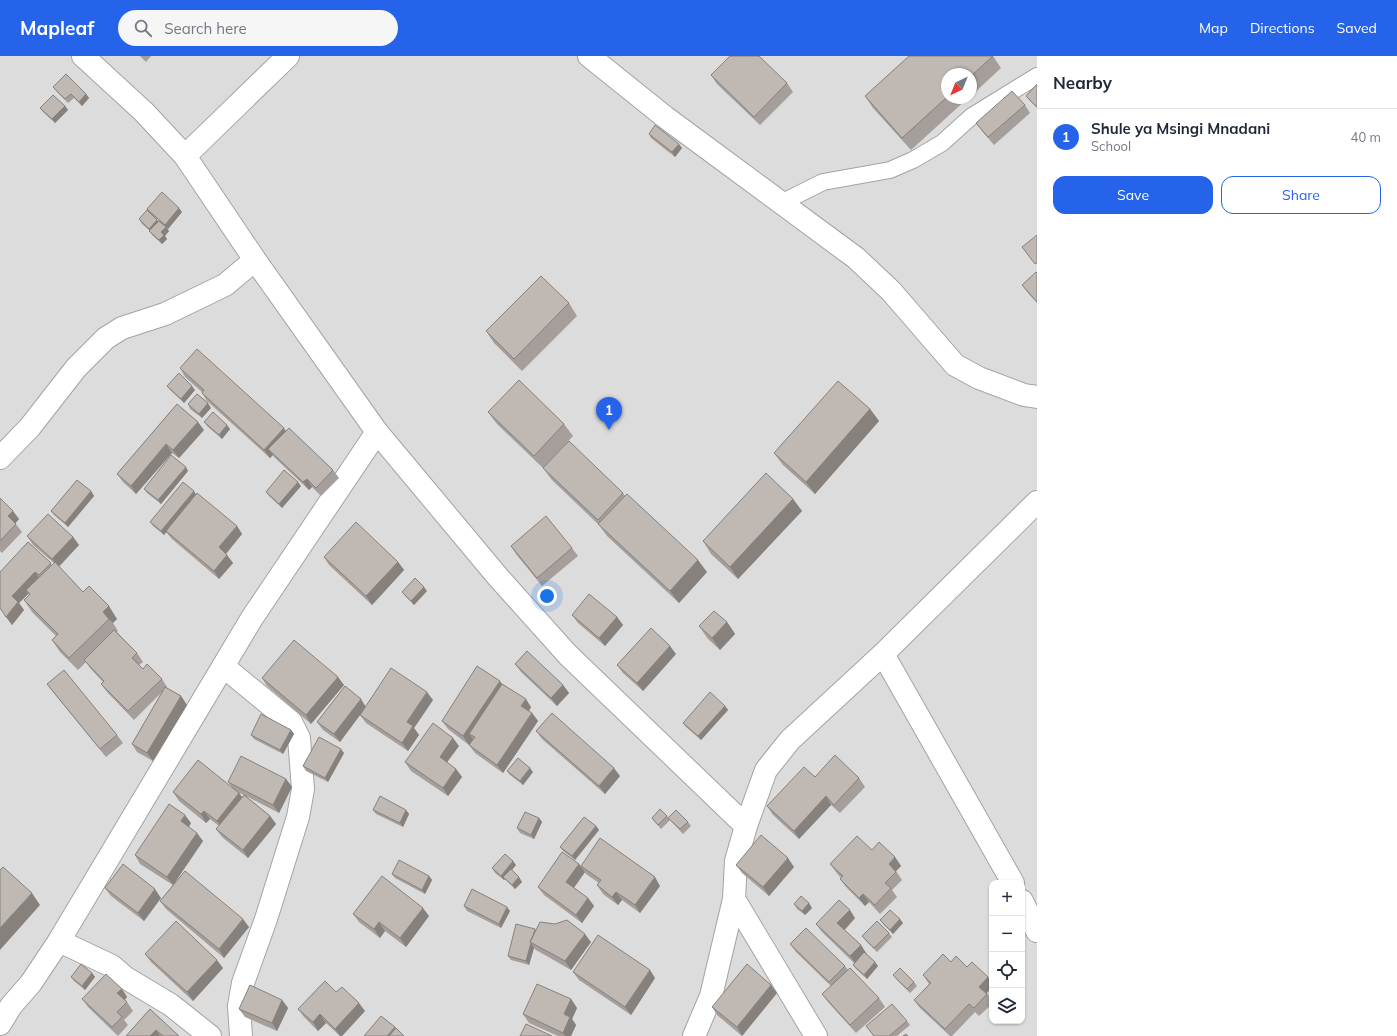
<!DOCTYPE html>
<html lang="en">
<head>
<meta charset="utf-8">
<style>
	body { margin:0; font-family:Mulish,sans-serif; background:#f6f6f7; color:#1f2937 }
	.controls { position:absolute; right:12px; bottom:12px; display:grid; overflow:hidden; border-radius:8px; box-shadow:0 1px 3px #0004 }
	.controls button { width:36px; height:36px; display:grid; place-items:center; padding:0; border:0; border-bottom:1px solid #e0e1e3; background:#fff; color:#1f2937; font:20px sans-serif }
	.compass { position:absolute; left:941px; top:12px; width:36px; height:36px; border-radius:50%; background:#fff; box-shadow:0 1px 3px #0004; rotate:223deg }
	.you { position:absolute; left:547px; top:540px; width:14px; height:14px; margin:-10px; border:3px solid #fff; border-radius:50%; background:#1a73e8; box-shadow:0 0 0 6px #1a73e833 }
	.badge { display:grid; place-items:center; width:26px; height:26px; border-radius:50%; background:#2563eb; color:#fff; font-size:13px; font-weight:700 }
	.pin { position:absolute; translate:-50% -33px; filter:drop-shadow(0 1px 2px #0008) }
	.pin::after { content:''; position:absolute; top:21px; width:14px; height:12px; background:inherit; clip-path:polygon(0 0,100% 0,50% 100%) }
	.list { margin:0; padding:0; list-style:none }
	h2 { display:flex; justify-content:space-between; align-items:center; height:52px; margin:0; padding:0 16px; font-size:17px }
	h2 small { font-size:13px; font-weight:400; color:#747a83 }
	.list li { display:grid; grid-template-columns:26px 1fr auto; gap:12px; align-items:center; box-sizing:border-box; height:56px; padding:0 16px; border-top:1px solid #e0e1e3 }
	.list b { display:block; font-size:15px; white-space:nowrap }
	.list p { margin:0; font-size:13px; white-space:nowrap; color:#747a83 }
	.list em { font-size:13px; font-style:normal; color:#747a83 }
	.actions { display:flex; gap:8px; padding:12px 16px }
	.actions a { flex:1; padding:9px 0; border:1px solid #2563eb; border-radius:12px; text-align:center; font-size:14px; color:#2563eb }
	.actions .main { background:#2563eb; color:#fff }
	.icon { flex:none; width:22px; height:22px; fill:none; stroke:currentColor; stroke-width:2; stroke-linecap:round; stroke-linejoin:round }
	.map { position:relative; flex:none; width:1037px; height:980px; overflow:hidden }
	header { display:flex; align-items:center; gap:24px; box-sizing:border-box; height:56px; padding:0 20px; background:#2563eb; color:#fff }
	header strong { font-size:19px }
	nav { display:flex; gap:22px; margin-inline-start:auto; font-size:14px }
	.search { width:280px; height:36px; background:#f6f6f7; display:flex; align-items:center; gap:10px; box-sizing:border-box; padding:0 14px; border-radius:22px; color:#747a83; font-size:15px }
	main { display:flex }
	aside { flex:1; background:#fff }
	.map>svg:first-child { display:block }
	.residential { fill:#dddcdc; fill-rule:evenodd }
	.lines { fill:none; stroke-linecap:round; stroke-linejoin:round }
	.service-casing { stroke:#a3a3a3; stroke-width:18 }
	.minor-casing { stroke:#a3a3a3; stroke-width:24 }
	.service { stroke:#fff; stroke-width:16 }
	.minor { stroke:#fff; stroke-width:22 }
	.wall { fill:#a59e9a; fill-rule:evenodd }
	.shaded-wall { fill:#86817d }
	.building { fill:#c0b8b3; stroke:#86817d }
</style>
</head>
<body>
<header>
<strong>Mapleaf</strong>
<div class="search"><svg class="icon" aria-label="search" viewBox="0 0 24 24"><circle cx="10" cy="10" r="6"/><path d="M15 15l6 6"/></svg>Search here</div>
<nav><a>Map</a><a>Directions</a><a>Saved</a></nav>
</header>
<main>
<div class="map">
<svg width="1037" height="980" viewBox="0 0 1037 980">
	<rect width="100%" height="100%" fill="#efece6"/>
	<path class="residential" d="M0,0H1037V980H0ZM947,18H971V42H947ZM992,827H1022V965H992Z"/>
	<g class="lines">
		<defs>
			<path id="service" d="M783,146L823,126L890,114L913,104L942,87L972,60L1037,20"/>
			<path id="minor" d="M83,0L144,56L185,100L255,204L377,376L498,521L568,599L746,770
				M589,0L665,61L856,202L891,235L955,309L979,322L1024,339L1037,341
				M185,100L288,0
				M0,402L30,371L76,312L106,282L122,272L165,258L225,229L255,204
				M883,598L1013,827
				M223,610L291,666L299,682L303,733L298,761L266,863L243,927L239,950L241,980
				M734,843L816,980
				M1022,845L1037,875
				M59,885L112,910L126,922L171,949L210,980
				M0,968L11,950L31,927L59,885L252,562L377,376
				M694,980L711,940L734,843L736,805L746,770L766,714L790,684L883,598L1037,446"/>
		</defs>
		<use href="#service" class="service-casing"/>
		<use href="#minor" class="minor-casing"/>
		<use href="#service" class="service"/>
		<use href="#minor" class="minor"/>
	</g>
	<path class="wall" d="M140,0H151L146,6Z
		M993,0L1001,12L971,40V18H947V42H968L911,94L873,52L865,40Z
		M711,19L787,27L793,36L760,69L717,28Z
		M1037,28V52L1029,44L1026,40Z
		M53,31L86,38L89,42L82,50L74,42L68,47L56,35Z
		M1025,49L1030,57L994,89L982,75L976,67Z
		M65,50L68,54L55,67L43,56L40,52Z
		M649,78L682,92L675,101L651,82Z
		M147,153L182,156L168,173L166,172L169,175L165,180L167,183L162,188L152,179L150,175L142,168L139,163L158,166L159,165L150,157Z
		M1037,217V247L1028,237L1022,229Z
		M569,247L577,260L522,315L494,287L486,275Z
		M180,312L286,375L333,414L339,422L321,440L312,431L309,434L274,401L273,399L270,402L207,345L202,337V336L185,321Z
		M167,330L195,334L184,347L170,334Z
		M177,348L204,374L179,402L172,397L136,438L123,426L117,418Z
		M188,348L211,352L202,362L190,353Z
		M870,353L879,365L815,438L783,409L774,397Z
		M488,356L564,368L573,380L543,412L497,368Z
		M204,366L230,373L222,383L207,370Z
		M543,412L623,437L625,440L707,516L679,547L607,480L599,469L552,424Z
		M188,415L161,448L147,437L144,433Z
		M301,430L282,452L269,440L266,436Z
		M91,435L94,440L68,471L54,459L51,455Z
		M196,438L237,470L242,478L226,498L233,507L219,523L172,483L166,476L164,479L153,470L150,466Z
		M0,443L19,463L15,467L22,476L2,497L0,495Z
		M793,443L802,455L738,523L711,498L703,485Z
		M27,480L73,481L79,489L59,511L83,536L117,563L113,567L118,575L117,576L137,597L143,606L139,609L143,613L162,623L167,631V632L181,640L187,649L153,705L137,696L132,688L162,636L134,664L107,636L101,628L103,626L90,612L86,606L78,614L60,596L52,584L56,580L32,556L24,544L29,539L28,538L19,547L24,554L12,569L0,552L28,486L52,509L54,507L33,489Z
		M511,490L572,492L578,500L542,530L516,498Z
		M324,501L398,506L404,514L372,549L329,509Z
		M427,535L414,549L405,540L402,536Z
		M572,559L617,561L623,569L605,590L578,567Z
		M727,566L735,578L720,594L708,583L699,570Z
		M676,598L643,635L623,617L617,609Z
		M515,608L563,629L569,637L557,650L521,616Z
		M262,622L344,629L311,668L267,630Z
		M47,628L117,679L123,687L106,701L53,636Z
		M502,628L531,651L529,655L532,657L538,665L503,717L475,697L469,689L473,683L469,689L448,673L442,665Z
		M433,644L414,672L419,679L408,695L366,667L360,659L340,686L323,674L317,666L366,650Z
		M725,650L728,654L701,684L686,671L683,667Z
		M291,674L294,678L283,698L254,683L251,679Z
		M536,675L620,720L605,738L542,683Z
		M459,690L447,706L456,713L462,721L448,740L411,715L405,706Z
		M344,697L328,726L306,715L303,710Z
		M507,715L533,716L523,729L510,719Z
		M815,721L859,722L865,731L840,757L831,749L799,783L773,759L767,750Z
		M286,723L292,731L279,757L246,740L270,760L276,768L248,802L222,781L216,773L219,770L210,763L206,767L179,745L173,736L232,731L228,726ZM239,737L244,739L242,741Z
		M373,754H406L409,758L403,771L376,758Z
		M667,760L668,761L688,766L691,770L683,778L670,764L661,773L655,766L652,762Z
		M539,762L542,766L534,783L520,777L517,772Z
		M191,767L189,771L203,785L176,825L249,871L224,902L166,853L160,845L173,829L140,808L135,799Z
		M596,770L599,774L575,804L563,795L560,791Z
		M872,794L895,801L901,810L896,815L902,824L892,834L897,841L880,858L869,846L865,850L846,831L840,823L841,822L836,816L830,808Z
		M579,808L585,816L574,832L588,842L594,850L582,867L544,839L538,831Z
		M516,809L512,814L522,826L515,833L505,823L504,824L495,817L492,812Z
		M736,809L794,811L769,840L742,817Z
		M581,810L660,830L640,857L622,844L618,849L603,838L597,829L599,827L586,818Z
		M392,818L429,820L432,824L425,838L395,822Z
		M105,832L161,842L144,865L111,840Z
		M794,848L812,852L805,859L797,853Z
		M464,850L510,855L501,872L467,855Z
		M353,858L429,860L406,891L385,875L380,882L359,866Z
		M855,862L845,874L861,889L866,897L878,910L867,923L856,913L853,909L854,907L822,876L816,868Z
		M880,864L903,867L893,878L883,868Z
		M535,873L536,874L591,886L571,914L536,894L534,892L529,909L511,904L508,900Z
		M889,877L892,881L877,896L865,884L862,880Z
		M790,888L845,910L848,914L879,942L885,951L856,977L828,946L822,938L831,930L796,896Z
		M145,898L223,912L193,945L151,906Z
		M951,906L967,911L992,927V931L987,937L992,945V948L979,960L975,956L952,980H950L920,952L914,944L929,928L923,919Z
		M573,916L655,922L631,959L579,924Z
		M92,917L95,921L85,934L74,925L71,921Z
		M893,919L914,926L917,930L910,937L896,923Z
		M122,933L127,941L125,944L127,946L133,955L124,964L128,969L118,980L88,951L82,943Z
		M336,936L365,955L342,980H340L326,967L318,975L304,961L298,953Z
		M777,937L742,980L717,959L712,951Z
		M571,943L577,952L572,963L576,969L571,980H558L529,967L523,958Z
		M282,944L288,952L277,975L245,961L239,953Z
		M150,953L179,980H126Z
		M907,965L910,969L897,980H874L866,970Z"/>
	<path class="shaded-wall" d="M86,38L89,42L82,50L79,46Z
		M65,50L68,54L55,67L52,63Z
		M679,88L682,92L675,101L672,96Z
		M179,152L182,156L168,173L165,169Z
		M157,164L160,168L152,177L149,173Z
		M166,171L169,175L165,180L167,183L162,188L159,184L161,176Z
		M192,330L195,334L184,347L181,343Z
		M208,347L211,352L202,362L199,358Z
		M870,353L879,365L815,438L806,426Z
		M198,366L204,374L179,402L173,394Z
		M227,369L230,373L222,383L219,379Z
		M284,372L289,381L268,393L273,399L270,402L264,394Z
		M166,388L172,397L136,438L131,430Z
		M186,411L188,415L161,448L158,444Z
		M307,423L312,431L309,434L303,426Z
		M298,426L301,430L282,452L279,448Z
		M91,435L94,440L68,471L65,467Z
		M194,435L197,440L164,479L161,475Z
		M793,443L802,455L738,523L730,511Z
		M13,455L19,463L14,469L8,460Z
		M237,470L242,478L224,500L219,491Z
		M73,481L79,489L58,511L52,503Z
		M227,499L233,507L219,523L214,515Z
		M698,504L707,516L679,547L670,535Z
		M398,506L404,514L372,549L366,540Z
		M35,516L41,524L26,534L28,538L19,547L24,554L12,569L6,561L12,540Z
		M424,531L427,535L414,549L411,545Z
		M109,550L117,563L113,567L109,563L103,556Z
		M617,561L623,569L605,590L599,582Z
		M727,566L735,578L720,594L712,582Z
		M670,590L676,598L643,635L637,627Z
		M338,621L344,629L311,668L306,659Z
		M500,625L506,634L469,678L473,683L469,689L463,680Z
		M563,629L569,637L557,650L551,642Z
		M427,636L433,644L414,672L419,679L408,695L402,687L407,666Z
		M181,640L187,649L153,705L147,697Z
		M361,643L366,651L340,686L334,678Z
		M526,643L531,651L527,658L521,650Z
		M725,650L728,654L701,684L698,680Z
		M532,657L538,665L503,717L497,709Z
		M291,674L294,678L283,698L280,694Z
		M453,682L459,690L445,709L440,701Z
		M341,693L344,697L328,726L325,722Z
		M530,712L533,716L523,729L520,725Z
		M614,712L620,720L605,738L599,730Z
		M456,713L462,721L448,740L443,732Z
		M286,723L292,731L279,757L273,749Z
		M239,737L245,745L223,773L217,765Z
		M826,740L831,749L799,783L794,775Z
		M406,754L409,758L403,771L400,767Z
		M204,755L210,763L206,767L201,758Z
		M185,759L191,767L187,774L181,765Z
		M270,760L276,768L248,802L243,794Z
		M539,762L542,766L534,783L531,779Z
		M596,770L599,774L575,804L572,800Z
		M197,777L203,785L173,829L167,821Z
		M895,801L901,810L895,816L889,808Z
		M788,802L794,811L769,840L763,831Z
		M513,805L516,809L505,822L503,821L505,823L504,824L501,820Z
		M579,808L585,816L572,834L566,826Z
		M429,820L432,824L425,838L422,834Z
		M519,821L522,826L515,833L512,829Z
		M655,821L660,830L640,857L635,849Z
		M155,833L161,842L144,865L138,857Z
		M616,836L622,844L618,849L612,841Z
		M32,837L40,849L0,894V872Z
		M863,838L869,846L865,850L859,842Z
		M588,842L594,850L582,867L576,859Z
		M809,847L812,852L805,859L802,855Z
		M507,851L510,855L501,872L499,868Z
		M423,852L429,860L406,891L400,882Z
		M850,854L855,862L843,875L837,867Z
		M243,863L249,871L224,902L219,893Z
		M900,863L903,867L893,878L890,874Z
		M379,866L385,875L380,882L374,873Z
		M585,878L591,886L571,914L565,905Z
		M531,887L534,892L529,909L526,905Z
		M861,889L866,897L856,908L850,900Z
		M217,904L223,912L193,945L187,936Z
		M875,906L878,910L867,923L864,919Z
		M650,914L655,922L631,959L625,951Z
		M92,917L95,921L85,934L82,930Z
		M988,921L992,927V931L985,939L979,931Z
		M771,929L777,937L742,980L737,971Z
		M122,933L127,941L123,946L117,937Z
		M571,943L577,952L572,963L576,969L571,980H565L563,977L564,958Z
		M282,944L288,952L277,975L272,967Z
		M359,947L365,955L342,980H340L335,973Z
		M320,958L326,967L318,975L313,966Z
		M395,971L401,979L400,980H387Z
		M156,974L160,980H150Z"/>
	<path class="building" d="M730,0H759L787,27L754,61L711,19Z
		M909,0H993L971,20V18H947V41L902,82L865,40Z
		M66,18L86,38L79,46L71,38L65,43L53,31Z
		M1037,28V51L1026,40Z
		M1012,35L1025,49L988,81L976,67Z
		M53,39L65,50L52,63L40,52Z
		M655,69L679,88L672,96L649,78Z
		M162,136L179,152L165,169L147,153Z
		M147,154L157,164L149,173L139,163Z
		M159,165L166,171L161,176L164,179L159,184L149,175Z
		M1037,179V207L1035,208L1022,191Z
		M1036,216L1037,217V246L1022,229Z
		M541,220L569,247L514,303L486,275Z
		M197,293L284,372L264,394L202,337L204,334L180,312Z
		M179,317L192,330L181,343L167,330Z
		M519,324L564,368L534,400L488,356Z
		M838,325L870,353L806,426L774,397Z
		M197,338L208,347L199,358L188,348Z
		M177,348L198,366L173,394L166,388L131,430L117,418Z
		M213,356L227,369L219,379L204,366Z
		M289,372L333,414L316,432L307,423L303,426L268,393Z
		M569,385L623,437L598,464L543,412Z
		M171,399L186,411L158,444L144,433Z
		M284,414L298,426L279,448L266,436Z
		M766,417L793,443L730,511L703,485Z
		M77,424L91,435L65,467L51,455Z
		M183,426L194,435L161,475L150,466Z
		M197,437L237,470L219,491L227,499L214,515L166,475Z
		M627,438L698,504L670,535L598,468Z
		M0,442L13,455L8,460L16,468L0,485Z
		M48,458L73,481L52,503L27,480Z
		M546,460L572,492L537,522L511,490Z
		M356,466L398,506L366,540L324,501Z
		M28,486L51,507L39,519L35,516L12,540L18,546L6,561L0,552V516Z
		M55,506L83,536L89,530L109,550L103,556L109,563L69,602L52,584L58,578L24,544L30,538L26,534Z
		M415,522L424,531L411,545L402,536Z
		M589,538L617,561L599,582L572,559Z
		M714,555L727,566L712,582L699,570Z
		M651,572L670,590L637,627L617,609Z
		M114,574L137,597L132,602L143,613L147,608L162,623L128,655L101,628L104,625L84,604Z
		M294,584L338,621L306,659L262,622Z
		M527,595L563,629L551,642L515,608Z
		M477,610L500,625L463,680L442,665Z
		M391,612L427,636L407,666L413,670L402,687L360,659Z
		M64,614L117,679L100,693L47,628Z
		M502,628L526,643L521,650L532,657L497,709L469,689L475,681L469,678Z
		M345,630L361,643L334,678L317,666Z
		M165,631L181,640L147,697L132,688Z
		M710,636L725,650L698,680L683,667Z
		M552,657L614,712L599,730L536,675Z
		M261,658L291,674L280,694L251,679Z
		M433,667L453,682L440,701L456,713L443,732L405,706Z
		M319,681L341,693L325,722L303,710Z
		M835,699L859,722L834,749L826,740L794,775L767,750L804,711L815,721Z
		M241,700L286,723L273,749L228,726Z
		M518,702L530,712L520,725L507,715Z
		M198,704L239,737L217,765L204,755L201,758L173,736Z
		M244,739L270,760L243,794L216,773Z
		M380,740L406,754L400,767L373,754Z
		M169,748L185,759L181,765L197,777L167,821L135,799Z
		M660,753L667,760L658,769L652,762Z
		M676,754L688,766L680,773L668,762Z
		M525,756L539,762L531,779L517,772Z
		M584,761L596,770L572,800L560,791Z
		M761,779L788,802L763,831L736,809Z
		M857,780L872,794L879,786L895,801L889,808L896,816L885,827L891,832L875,849L863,838L859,842L840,823L843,820L830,808Z
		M600,782L655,821L635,849L616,836L612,841L597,829L601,824L581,810Z
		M562,796L579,808L566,826L588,842L576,859L538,831Z
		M505,798L513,805L501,820L492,812Z
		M399,804L429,820L422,834L392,818Z
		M123,808L155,833L138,857L105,832Z
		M3,811L32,837L0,872V814Z
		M511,813L519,821L512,829L503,821Z
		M185,815L243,863L219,893L160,845Z
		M382,820L423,852L400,882L379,866L374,873L353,858Z
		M472,833L507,851L499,868L464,850Z
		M801,840L809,847L802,855L794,848Z
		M839,844L850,854L837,867L861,889L850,900L816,868Z
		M890,854L900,863L890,874L880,864Z
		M567,864L585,878L565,905L530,886L540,866L555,868Z
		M176,865L217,904L187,936L145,898Z
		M877,865L889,877L874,892L862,880Z
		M516,868L535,873L533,880L530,886L531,887L526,905L508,900Z
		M806,872L845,910L829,926L790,888Z
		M598,879L650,914L625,951L573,916Z
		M864,896L875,906L864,919L853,909Z
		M943,898L951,906L956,900L967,911L972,906L988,921L979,931L987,938L974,952L969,948L945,973L914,944L931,927L923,919Z
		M81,908L92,917L82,930L71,921Z
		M747,908L771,929L737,971L712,951Z
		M850,912L879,942L850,969L822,938Z
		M900,912L914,926L907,933L893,919Z
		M106,918L122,933L117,937L127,946L117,956L122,961L112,971L82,943Z
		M325,925L336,936L342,931L359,947L335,973L320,958L313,966L298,953Z
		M537,928L571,943L564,958L570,961L563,977L523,958Z
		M250,929L282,944L272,967L239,953Z
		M892,948L907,965L889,980H874L866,970Z
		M150,953L179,980H163L156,974L150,980H126Z
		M381,960L395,971L387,980H364Z
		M526,968L552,980H520Z
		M396,972L404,980H389Z
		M906,978L908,980H903Z"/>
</svg>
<div class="controls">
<button>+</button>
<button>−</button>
<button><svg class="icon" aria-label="locate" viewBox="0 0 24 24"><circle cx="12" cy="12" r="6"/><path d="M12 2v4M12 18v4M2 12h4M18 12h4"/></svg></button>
<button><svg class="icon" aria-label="layers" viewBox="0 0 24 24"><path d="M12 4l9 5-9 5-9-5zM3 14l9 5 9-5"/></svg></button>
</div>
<svg class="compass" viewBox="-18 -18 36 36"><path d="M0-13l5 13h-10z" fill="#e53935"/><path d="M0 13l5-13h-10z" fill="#747a83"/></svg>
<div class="you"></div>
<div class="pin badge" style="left:609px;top:374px">1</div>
</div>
<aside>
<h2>Nearby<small></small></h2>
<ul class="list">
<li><span class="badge">1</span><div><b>Shule ya Msingi Mnadani</b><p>School</p></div><em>40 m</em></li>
</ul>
<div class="actions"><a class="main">Save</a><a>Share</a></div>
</aside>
</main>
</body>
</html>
